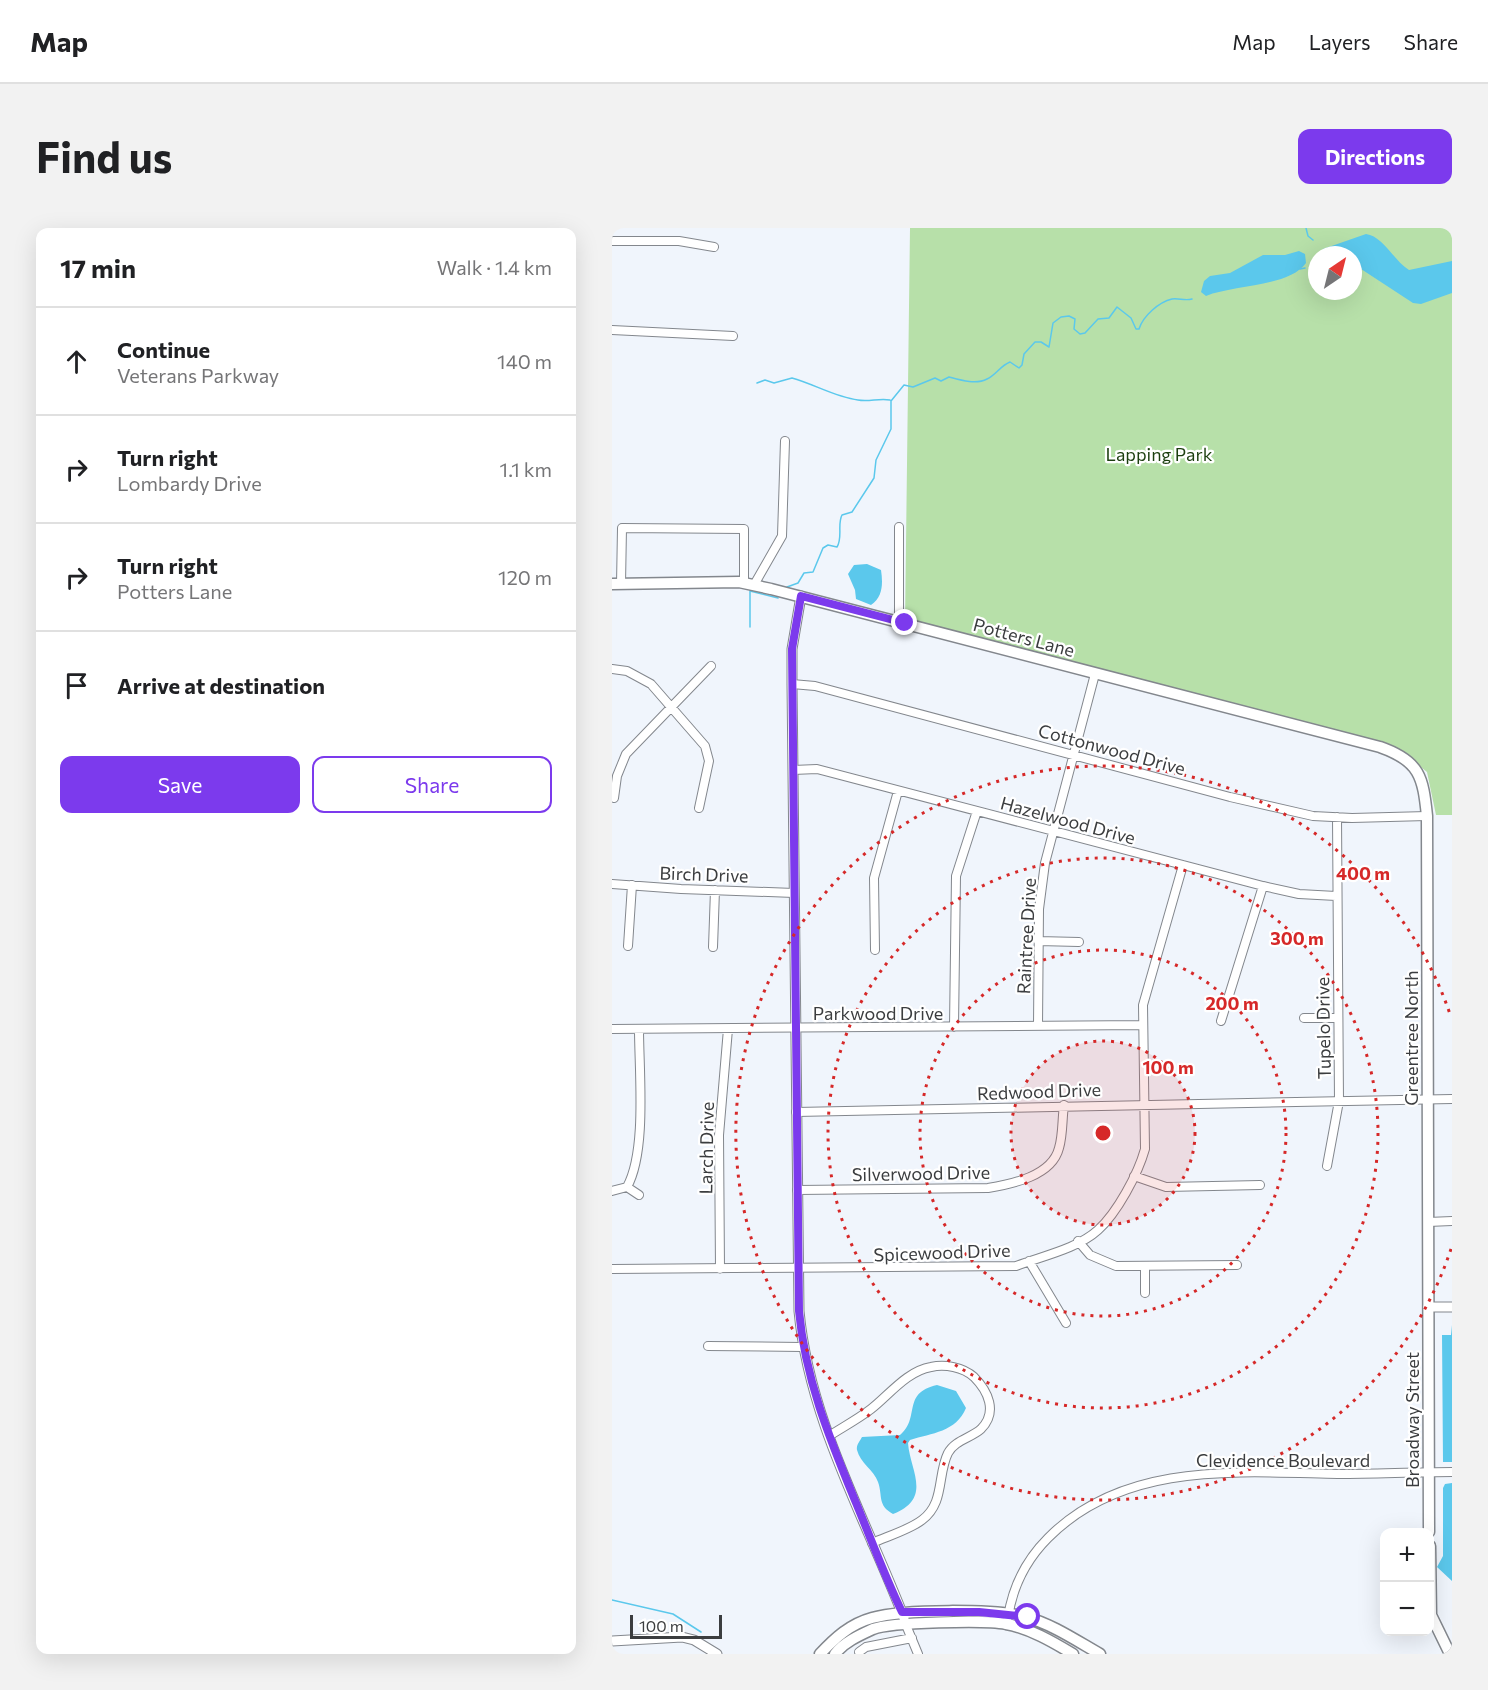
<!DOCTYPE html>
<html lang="en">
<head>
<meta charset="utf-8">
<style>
	body { margin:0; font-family:Commissioner,sans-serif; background:#f2f2f2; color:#202124 }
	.controls { position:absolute; right:18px; bottom:18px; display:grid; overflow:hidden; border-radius:12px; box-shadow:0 6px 24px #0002 }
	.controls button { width:54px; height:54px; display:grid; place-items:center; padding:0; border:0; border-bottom:2px solid #e0e0e0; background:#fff; color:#202124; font:30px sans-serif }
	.compass { position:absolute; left:696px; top:18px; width:54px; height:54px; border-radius:50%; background:#fff; box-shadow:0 6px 24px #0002; rotate:35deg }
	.scale { position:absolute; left:18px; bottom:15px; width:92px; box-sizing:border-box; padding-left:6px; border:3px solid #3b3d3f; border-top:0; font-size:16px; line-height:21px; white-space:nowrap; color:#3b3d3f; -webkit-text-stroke:4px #fff; paint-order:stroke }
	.stop { position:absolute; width:18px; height:18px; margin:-14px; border:4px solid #7c3aed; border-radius:50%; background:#fff }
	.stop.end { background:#7c3aed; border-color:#fff; box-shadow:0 2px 6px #0008 }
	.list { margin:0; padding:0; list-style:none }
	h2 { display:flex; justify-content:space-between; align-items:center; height:78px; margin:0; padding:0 24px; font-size:26px }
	h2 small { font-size:20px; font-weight:400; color:#757577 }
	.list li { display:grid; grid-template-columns:39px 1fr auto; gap:18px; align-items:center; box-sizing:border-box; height:108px; padding:0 24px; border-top:2px solid #e0e0e0 }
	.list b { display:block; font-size:22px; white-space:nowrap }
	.list p { margin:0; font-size:20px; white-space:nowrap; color:#757577 }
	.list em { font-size:20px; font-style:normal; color:#757577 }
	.actions { display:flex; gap:12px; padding:18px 24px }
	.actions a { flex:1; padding:14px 0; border:2px solid #7c3aed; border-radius:12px; text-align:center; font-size:21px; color:#7c3aed }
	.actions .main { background:#7c3aed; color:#fff }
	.icon { flex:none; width:33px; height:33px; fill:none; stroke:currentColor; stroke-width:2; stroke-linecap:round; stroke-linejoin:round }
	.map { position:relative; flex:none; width:840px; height:1426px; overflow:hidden; border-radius:12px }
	header { display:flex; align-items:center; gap:36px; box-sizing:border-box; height:84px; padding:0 30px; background:#fff; border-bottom:2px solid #e0e0e0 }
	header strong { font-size:28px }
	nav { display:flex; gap:33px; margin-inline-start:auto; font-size:21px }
	.intro { display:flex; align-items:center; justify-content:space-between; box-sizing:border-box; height:144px; padding:0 36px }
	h1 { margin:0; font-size:42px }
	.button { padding:15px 27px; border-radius:12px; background:#7c3aed; color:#fff; font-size:21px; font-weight:700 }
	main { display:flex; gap:36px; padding:0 36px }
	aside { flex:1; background:#fff; border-radius:12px; box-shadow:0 6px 24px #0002 }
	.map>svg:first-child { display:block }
	.green { fill:#b7e0a9; fill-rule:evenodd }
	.water { fill:#5bc8ec }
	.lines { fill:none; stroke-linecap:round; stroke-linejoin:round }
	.stream { stroke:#5bc8ec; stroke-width:1.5 }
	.minor-casing { stroke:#83878d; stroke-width:10 }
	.tertiary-casing { stroke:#83878d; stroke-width:11 }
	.secondary-casing { stroke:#83878d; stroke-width:13 }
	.minor { stroke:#fff; stroke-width:8 }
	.tertiary { stroke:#fff; stroke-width:9 }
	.secondary { stroke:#fff; stroke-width:10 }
	.route { stroke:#7c3aed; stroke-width:8 }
	.ring { fill:none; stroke:#d62828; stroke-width:3; stroke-dasharray:3 6 }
	.labels { text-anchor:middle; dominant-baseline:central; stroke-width:4.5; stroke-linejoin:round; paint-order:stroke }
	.park-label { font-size:18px; fill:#1c3f0f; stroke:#fff }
	.street-label { font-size:18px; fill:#3b3d3f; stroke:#fff }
	.centre { fill:#d62828; stroke:#fff; stroke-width:3 }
	.ring-label { font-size:18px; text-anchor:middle; font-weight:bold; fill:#d62828; stroke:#fff; stroke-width:4.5; stroke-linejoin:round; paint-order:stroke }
</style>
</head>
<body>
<header>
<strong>Map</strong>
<nav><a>Map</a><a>Layers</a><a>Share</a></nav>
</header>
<div class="intro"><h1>Find us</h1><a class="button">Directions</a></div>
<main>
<aside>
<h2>17 min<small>Walk · 1.4 km</small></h2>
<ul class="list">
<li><svg class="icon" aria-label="ahead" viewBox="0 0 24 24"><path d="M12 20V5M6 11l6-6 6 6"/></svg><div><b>Continue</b><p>Veterans Parkway</p></div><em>140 m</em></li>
<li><svg class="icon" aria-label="right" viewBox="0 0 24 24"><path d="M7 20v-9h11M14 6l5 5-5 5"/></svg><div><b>Turn right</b><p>Lombardy Drive</p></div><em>1.1 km</em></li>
<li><svg class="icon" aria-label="right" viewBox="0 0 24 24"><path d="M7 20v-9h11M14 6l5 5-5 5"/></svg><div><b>Turn right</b><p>Potters Lane</p></div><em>120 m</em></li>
<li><svg class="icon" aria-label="arrive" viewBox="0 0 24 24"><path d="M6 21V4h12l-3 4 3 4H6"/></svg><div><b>Arrive at destination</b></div></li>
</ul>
<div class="actions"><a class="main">Save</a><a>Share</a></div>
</aside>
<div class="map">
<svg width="840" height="1426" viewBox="0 0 840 1426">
	<rect width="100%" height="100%" fill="#f0f5fc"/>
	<path class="green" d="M298,0H840V587H824L815,544L794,527L293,395ZM705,27H741V63H705Z"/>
	<path class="water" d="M754,6C771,8 782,33 797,42L840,33V65L809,76L801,75L746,39L741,40V27H709L711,21Z
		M687,23L693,26L694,35C677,59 621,57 594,68L589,64L592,53L598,48L618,45L651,27H673Z
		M255,336L269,342C271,355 271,369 259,377L244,371L243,362L236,346L242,337Z
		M840,1097V1234H831L830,1107H839Z
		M325,1157L344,1163L354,1180C344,1204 320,1205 298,1212L296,1215C298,1243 321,1270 281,1286C265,1277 271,1268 266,1254C262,1242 248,1235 245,1222C244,1217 248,1213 250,1209L288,1207C309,1190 289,1165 325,1157Z
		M840,1255V1353L825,1339L831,1328V1260L833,1256Z"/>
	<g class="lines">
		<path class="stream" d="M694,0L696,8L701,12
			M688,41L693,40
			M145,155L153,152L162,155L180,150C202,156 223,169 246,172C257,174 267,170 278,172
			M175,359L186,355L192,345L201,344L211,320L216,317L225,319C231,310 225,296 230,287L240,284L262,250L264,232L279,201V173L292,157L301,159L323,150L329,153L337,149C348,152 364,157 375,151C384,147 388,138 398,134L407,140L410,137L412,126L423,114H429L437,119L441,95L449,89L457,88L463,91L462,101L468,106L473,105L486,91L497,90L505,79L519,90L524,101H527C531,88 547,74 560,71C567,70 573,73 580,71
			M138,399V363L166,370
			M0,1372L61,1386L89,1404"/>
		<defs>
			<path id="minor" d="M0,13H67L102,19
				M0,102L121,108
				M9,356L10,300L132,301V355
				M142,357L170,308L173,213
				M287,393V299
				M0,441L15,443L39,456L93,518L97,533L87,580
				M180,456L203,458L618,569L701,588L740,590L815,588
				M181,542L205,541L651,658L687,666L724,668
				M2,570L5,548L14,526L99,438
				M0,656L69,661L182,665
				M426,713L467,714
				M16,718L20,657
				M101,719L103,662
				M263,722L262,650L286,563
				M692,790H726
				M609,793L651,658
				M426,798L427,681L433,635L483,446
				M342,799L344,648L365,583
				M0,801L531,797
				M184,884L840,871
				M715,938L727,873L725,589
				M522,948L554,959L648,957
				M15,959L27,967
				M185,962L376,960C400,956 440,948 447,920C451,907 450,891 452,877
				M0,963L15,959C35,923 27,844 27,801
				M816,994L840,993
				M466,1013L478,1027L504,1038L625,1037
				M417,1033L454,1095
				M533,1038V1065
				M0,1041L404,1038C430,1028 465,1021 486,1002C505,985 526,946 533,921L531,777L571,637
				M108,1041L107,907L116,801
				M96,1118L190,1119
				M217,1208C231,1199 246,1191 259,1181C277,1167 295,1143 319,1139C333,1136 351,1139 362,1149C376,1163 386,1184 369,1201C359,1210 343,1212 336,1225C325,1247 333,1275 310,1292C297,1302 276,1308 260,1315
				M396,1389C401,1357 414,1332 436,1310C512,1233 627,1244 726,1246C764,1246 802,1244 840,1244
				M294,1397L306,1426
				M247,1424L254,1419L300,1410"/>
			<path id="tertiary" d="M189,368L180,421V456L187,1083C197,1192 253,1289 292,1390
				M816,1079H840
				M0,1413L70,1409L82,1412L105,1426"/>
			<path id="secondary" d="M0,356L127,354L159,361L768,519C808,533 811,549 815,588L817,1304
				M818,1318L819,1387L838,1426
				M208,1426C223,1410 238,1396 260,1390C291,1381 383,1381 414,1389C440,1396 465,1413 488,1426
				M223,1426C232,1414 248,1407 261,1401C279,1394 374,1392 394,1396C417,1400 441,1414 461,1426"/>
		</defs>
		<use href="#minor" class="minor-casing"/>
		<use href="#tertiary" class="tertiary-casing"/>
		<use href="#secondary" class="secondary-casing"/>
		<use href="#minor" class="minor"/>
		<use href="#tertiary" class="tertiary"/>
		<use href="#secondary" class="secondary"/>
	</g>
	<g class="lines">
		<path class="route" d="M293,395L189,368L180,421L187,1083C193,1150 217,1209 242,1270C258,1308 272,1347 290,1384H367L416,1389"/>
	</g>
	<circle cx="491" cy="905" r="92" fill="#d62828" fill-opacity=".12"/>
	<g class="ring">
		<circle cx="491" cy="905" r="92"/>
		<circle cx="491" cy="905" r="183"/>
		<circle cx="491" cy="905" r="275"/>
		<path d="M839 1021A367 367 0 1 1 839 789"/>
	</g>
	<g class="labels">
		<g class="park-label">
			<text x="547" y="226">Lapping Park</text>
		</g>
		<g class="street-label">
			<text transform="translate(412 409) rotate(15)">Potters Lane</text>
			<text transform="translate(500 521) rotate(15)">Cottonwood Drive</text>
			<text transform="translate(456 592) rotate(15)">Hazelwood Drive</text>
			<text transform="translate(92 646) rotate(2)">Birch Drive</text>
			<text transform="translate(414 708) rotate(-87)">Raintree Drive</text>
			<text x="266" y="785">Parkwood Drive</text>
			<text transform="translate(711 800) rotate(-91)">Tupelo Drive</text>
			<text transform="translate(799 810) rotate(-90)">Greentree North</text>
			<text transform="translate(427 863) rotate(-2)">Redwood Drive</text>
			<text transform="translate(94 920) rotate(-89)">Larch Drive</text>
			<text transform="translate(309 945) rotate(-1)">Silverwood Drive</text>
			<text transform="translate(330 1024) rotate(-2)">Spicewood Drive</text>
			<text transform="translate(800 1192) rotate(-90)">Broadway Street</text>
			<text x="671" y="1232">Clevidence Boulevard</text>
		</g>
	</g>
	<circle cx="491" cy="905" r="9" class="centre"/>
	<g class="ring-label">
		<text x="751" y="652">400 m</text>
		<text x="685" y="717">300 m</text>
		<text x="620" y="782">200 m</text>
		<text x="556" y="846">100 m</text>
	</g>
</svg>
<div class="controls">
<button>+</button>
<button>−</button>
</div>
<svg class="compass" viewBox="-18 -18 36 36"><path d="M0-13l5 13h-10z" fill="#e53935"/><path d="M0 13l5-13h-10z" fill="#757577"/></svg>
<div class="scale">100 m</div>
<div class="stop" style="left:416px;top:1389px"></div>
<div class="stop end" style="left:293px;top:395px"></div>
</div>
</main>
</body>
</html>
